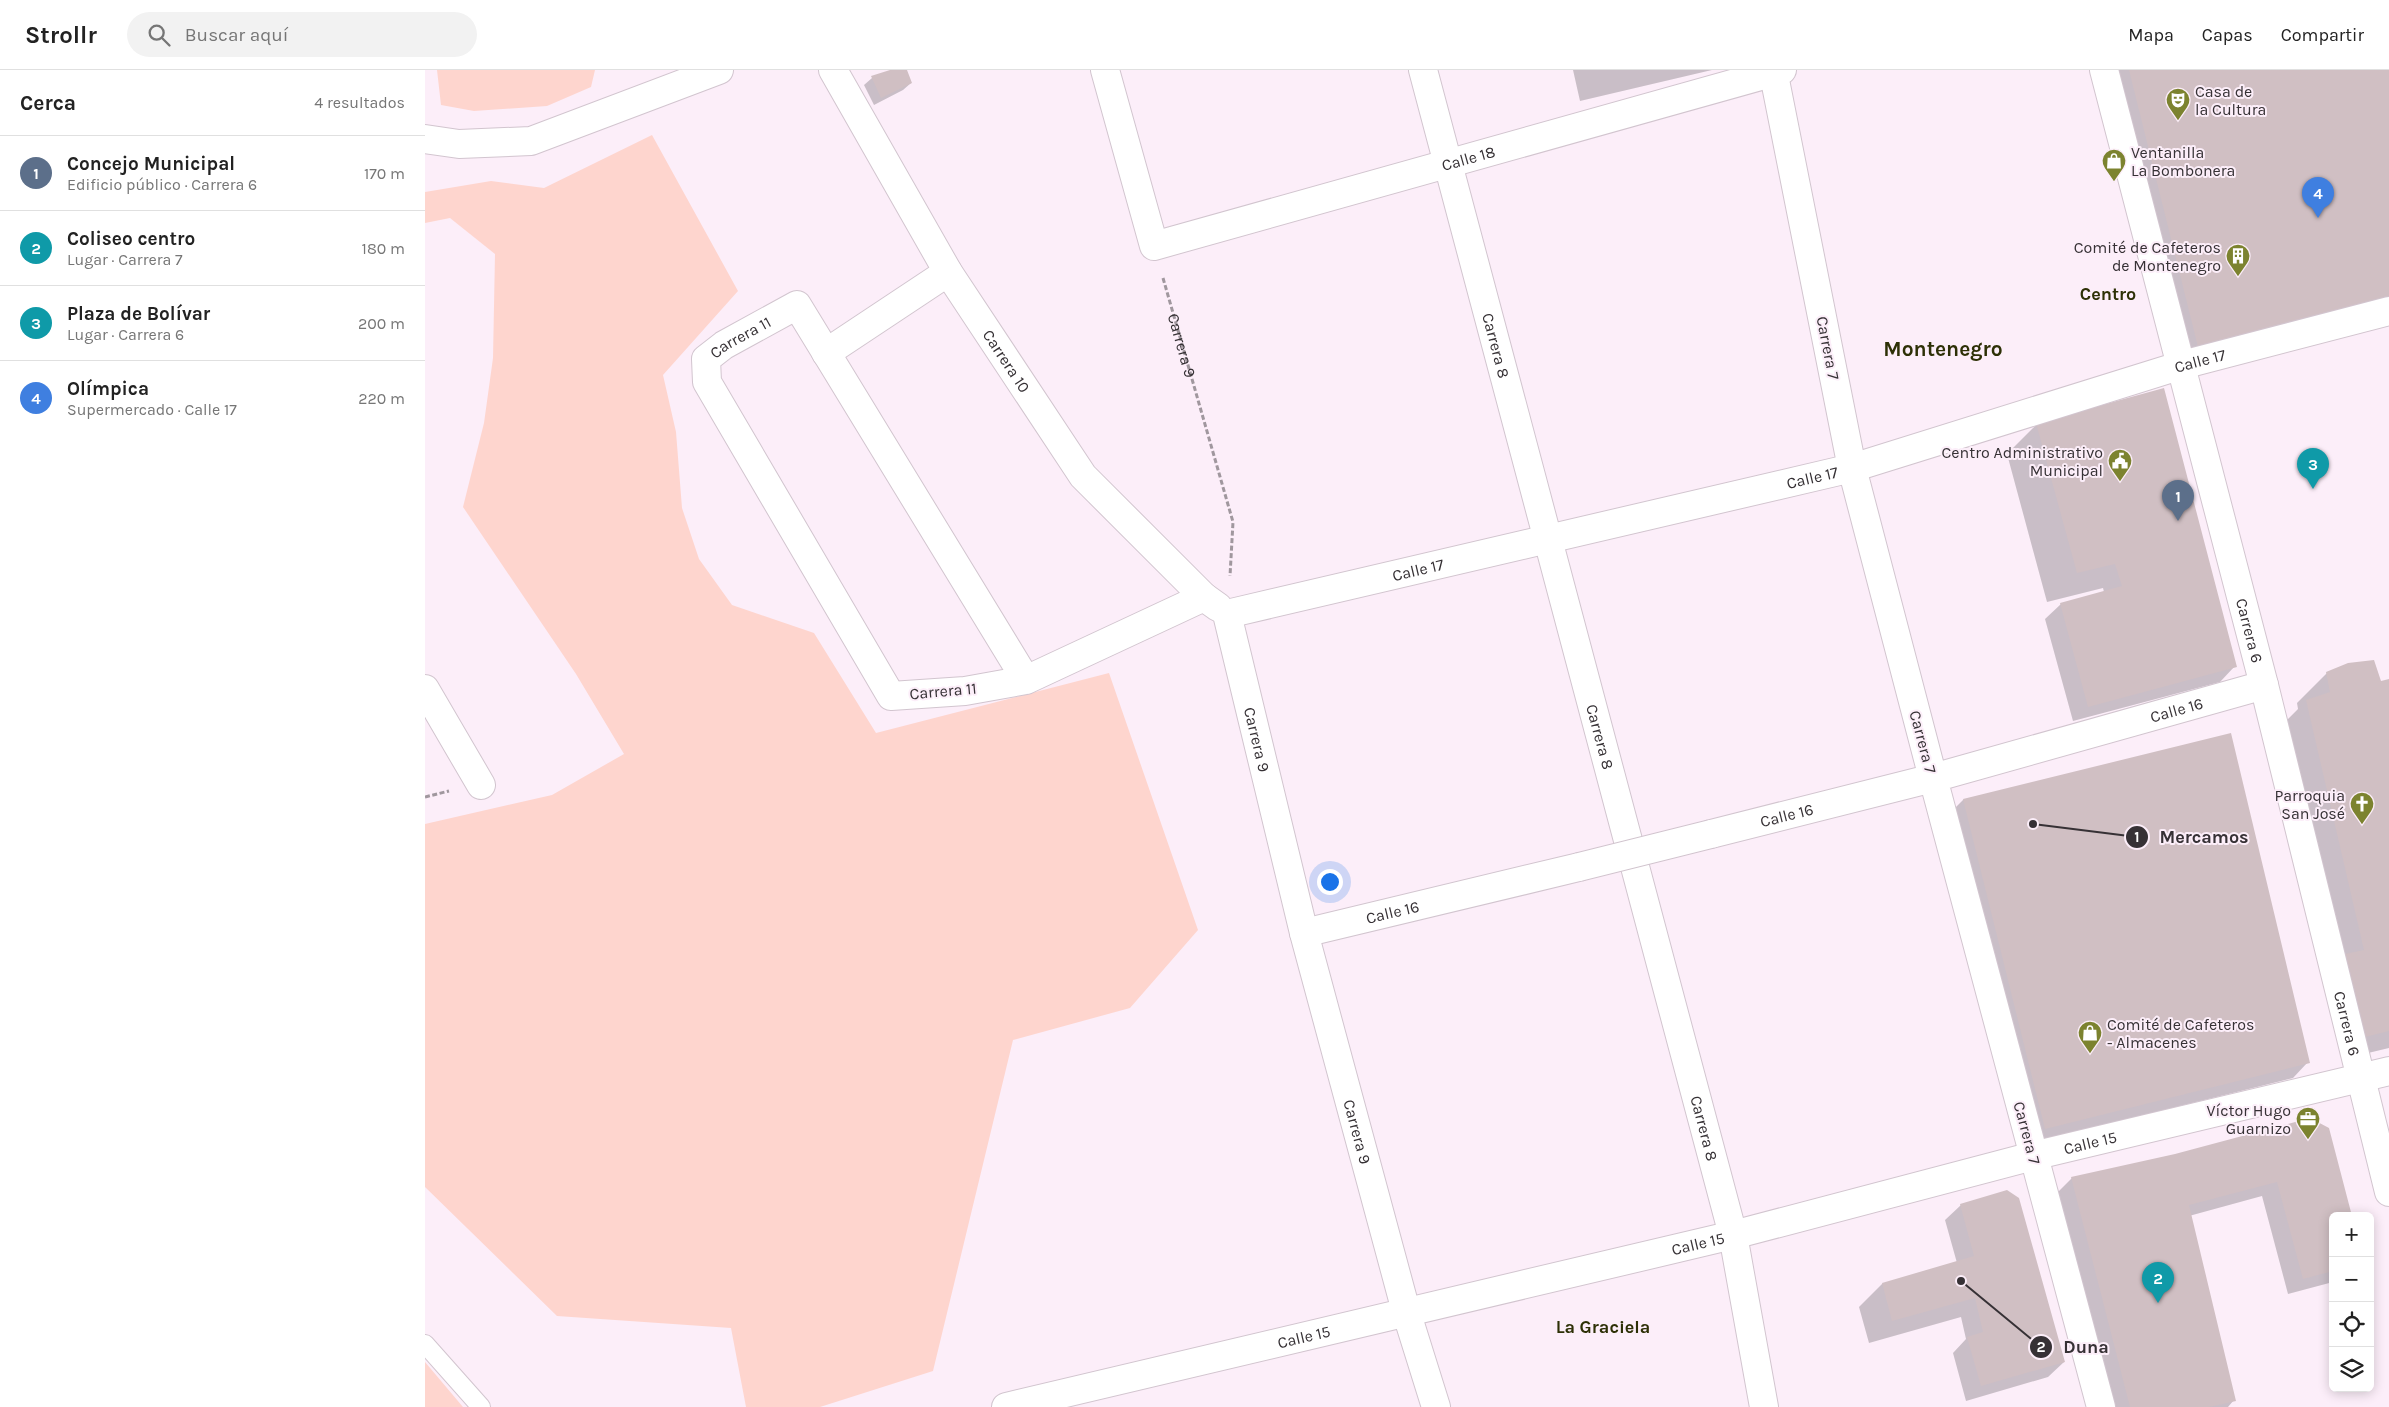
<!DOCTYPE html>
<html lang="es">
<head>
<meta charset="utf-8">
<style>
	body { margin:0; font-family:Karla,sans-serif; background:#f2f2f2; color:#222 }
	.controls { position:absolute; right:15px; bottom:15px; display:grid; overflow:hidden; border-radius:8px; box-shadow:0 2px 12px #0003 }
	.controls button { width:45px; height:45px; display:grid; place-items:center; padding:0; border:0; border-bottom:1px solid #e0e0e0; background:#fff; color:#222; font:25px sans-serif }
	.you { position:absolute; left:904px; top:811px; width:18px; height:18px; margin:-12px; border:4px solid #fff; border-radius:50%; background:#1a73e8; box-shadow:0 0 0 8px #1a73e833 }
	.badge { display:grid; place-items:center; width:32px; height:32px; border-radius:50%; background:#ea580c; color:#fff; font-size:16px; font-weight:700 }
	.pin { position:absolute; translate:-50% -41px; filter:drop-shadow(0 1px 2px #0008) }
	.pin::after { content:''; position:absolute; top:26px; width:18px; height:15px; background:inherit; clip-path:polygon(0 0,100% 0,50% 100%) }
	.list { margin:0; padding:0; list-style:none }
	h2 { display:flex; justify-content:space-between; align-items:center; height:65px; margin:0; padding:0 20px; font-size:21px }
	h2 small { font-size:16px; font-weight:400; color:#767676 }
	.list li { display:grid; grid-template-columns:32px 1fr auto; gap:15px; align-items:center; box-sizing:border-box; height:75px; padding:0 20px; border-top:1px solid #e0e0e0 }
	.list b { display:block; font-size:19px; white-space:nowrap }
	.list p { margin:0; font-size:16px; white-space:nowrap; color:#767676 }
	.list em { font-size:16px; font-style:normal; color:#767676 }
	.icon { flex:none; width:28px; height:28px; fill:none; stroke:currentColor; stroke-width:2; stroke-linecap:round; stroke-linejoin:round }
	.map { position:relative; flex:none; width:1964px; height:1337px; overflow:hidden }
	header { display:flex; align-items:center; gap:30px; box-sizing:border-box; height:70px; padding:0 25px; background:#fff; border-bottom:1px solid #e0e0e0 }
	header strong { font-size:24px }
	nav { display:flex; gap:28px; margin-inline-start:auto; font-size:18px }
	.search { width:350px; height:45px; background:#f2f2f2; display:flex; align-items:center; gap:12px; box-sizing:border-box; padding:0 18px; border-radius:28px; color:#767676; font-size:19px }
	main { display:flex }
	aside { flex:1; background:#fff }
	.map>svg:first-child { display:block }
	.green { fill:#fed5ce }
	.shadow { fill:#0003 }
	.building { fill:#d0bfc3 }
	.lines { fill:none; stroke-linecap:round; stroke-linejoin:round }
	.service-casing { stroke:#d2c5cf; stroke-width:20 }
	.minor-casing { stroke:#d2c5cf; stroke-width:30 }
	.tertiary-casing { stroke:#d2c5cf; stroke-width:30 }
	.secondary-casing { stroke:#d2c5cf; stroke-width:30 }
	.path { stroke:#a0979e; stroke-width:3; stroke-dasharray:5 2.5; stroke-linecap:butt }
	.service { stroke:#fff; stroke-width:18 }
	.minor { stroke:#fff; stroke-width:28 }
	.tertiary { stroke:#fff; stroke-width:28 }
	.secondary { stroke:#fff; stroke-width:28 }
	.minor-bridge-casing { stroke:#d2c5cf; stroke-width:30; stroke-linecap:butt }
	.minor-bridge { stroke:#fff; stroke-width:28 }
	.labels { text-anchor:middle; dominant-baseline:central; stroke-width:4; stroke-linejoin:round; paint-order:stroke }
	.poi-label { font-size:16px; fill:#363135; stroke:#fceef9; text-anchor:end }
	.street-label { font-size:16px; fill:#363135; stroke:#fceef9 }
	.neighbourhood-label { font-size:18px; font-weight:bold; fill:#2d3006; stroke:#fceef9 }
	.district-label { font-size:21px; font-weight:bold; fill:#2d3006; stroke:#fceef9 }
	.leader { fill:none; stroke:#363135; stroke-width:2 }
	.callout-dot { fill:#363135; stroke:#fceef9; stroke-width:2 }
	.mark-label { font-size:15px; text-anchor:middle; font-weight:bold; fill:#fff }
	.callout-label { font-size:18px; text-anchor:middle; font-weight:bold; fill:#363135; stroke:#fceef9; stroke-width:4; stroke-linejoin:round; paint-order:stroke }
</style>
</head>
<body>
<header>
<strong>Strollr</strong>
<div class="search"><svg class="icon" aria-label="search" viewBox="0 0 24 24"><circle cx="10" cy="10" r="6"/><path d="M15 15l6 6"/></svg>Buscar aquí</div>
<nav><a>Mapa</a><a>Capas</a><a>Compartir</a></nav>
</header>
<main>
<aside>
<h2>Cerca<small>4 resultados</small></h2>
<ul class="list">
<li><span class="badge" style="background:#5c6f8a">1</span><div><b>Concejo Municipal</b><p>Edificio público · Carrera 6</p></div><em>170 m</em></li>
<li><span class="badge" style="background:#0f9aa8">2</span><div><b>Coliseo centro</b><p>Lugar · Carrera 7</p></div><em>180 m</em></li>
<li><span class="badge" style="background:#0f9aa8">3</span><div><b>Plaza de Bolívar</b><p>Lugar · Carrera 6</p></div><em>200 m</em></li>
<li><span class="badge" style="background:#3f7fe0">4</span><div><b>Olímpica</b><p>Supermercado · Calle 17</p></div><em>220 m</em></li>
</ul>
</aside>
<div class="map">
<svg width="1964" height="1337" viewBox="0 0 1964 1337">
	<rect width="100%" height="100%" fill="#fceef9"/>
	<path class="green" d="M12,0H170L166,17L122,36L49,41L16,35Z
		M227,65L313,221L238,305L251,362L257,438L274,489L307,535L389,563L451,663L684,603L773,860L705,938L588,970L508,1301L395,1337H321L306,1258L132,1246L0,1117V754L127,725L199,684L151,604L38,437L59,353L68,288L70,184L25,148L0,153V122L66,111L119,118Z
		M0,1292L38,1337H0Z"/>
	<path class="shadow" d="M468,0H481L486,13L478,20L449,35L439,15L447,8Z
		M1148,0H1287L1155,31Z
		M1666,0H1964L1937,250L1751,303Z
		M1612,354L1810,596L1795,612L1648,651L1620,549L1636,534L1679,522L1678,518L1622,532L1582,384Z
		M1902,603L1955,613L1964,610V978L1918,989L1852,660L1873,639L1872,633Z
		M1805,665L1883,992L1868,1008L1723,1044L1716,1052L1597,1081L1515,753L1538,730Z
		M1885,1050L1908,1146V1212L1863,1224L1837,1126L1764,1146L1809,1330L1803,1337H1668L1617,1138L1647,1108L1751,1086Z
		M1536,1135L1639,1292L1623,1307L1541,1331L1528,1283L1541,1269L1536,1247L1444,1273L1434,1237L1457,1214L1532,1193L1520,1150Z"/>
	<path class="building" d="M465,0H482L487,13L456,28L446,6Z
		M1704,0H1964V232L1774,281Z
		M1739,318L1812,597L1663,637L1635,533L1697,516L1690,494L1652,503L1611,353Z
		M1949,590L1956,611L1964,609V961L1940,967L1920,884L1939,880L1881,630L1905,622L1901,602L1923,593Z
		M1806,663L1885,993L1620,1059L1538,729Z
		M1885,1048L1904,1058L1927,1146H1908V1201L1878,1209L1852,1112L1764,1135L1811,1331L1784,1337H1705L1646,1107L1750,1084Z
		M1582,1120L1594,1128L1640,1292L1556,1316L1542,1267L1558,1262L1550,1228L1467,1251L1457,1213L1549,1186L1535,1134Z"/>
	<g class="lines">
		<defs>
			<path id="service" d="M0,1274L56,1337"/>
			<g id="minor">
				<path id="s2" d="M408,0L523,202L658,406L779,527L793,537"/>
				<path id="s3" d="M680,0L729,176L1357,0"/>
				<path id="s4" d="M998,0L1308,1165L1339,1337"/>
				<path d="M0,69L34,74L106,71L294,0"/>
				<path d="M401,283L523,202"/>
				<path id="s5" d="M802,544L1427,398L1757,295L1964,241"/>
				<path id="s6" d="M802,544L879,863L981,1241L1011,1337"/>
				<path id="s7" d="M601,610L540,621L466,626L282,312L281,289L299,275L372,235L601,610L779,527"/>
				<path d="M0,619L56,715"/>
				<path id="s8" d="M1286,764L1508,708L1427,398L1348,0"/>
				<path id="s9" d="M879,863L1154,797"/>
			</g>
			<g id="tertiary">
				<path id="s10" d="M581,1337L1308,1165L1608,1086L1964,1001"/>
				<path id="s11" d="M1676,1337L1508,708L1839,615"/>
			</g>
			<g id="secondary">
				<path id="s12" d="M1679,0L1839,615L1964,1122"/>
			</g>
		</defs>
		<use href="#service" class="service-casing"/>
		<use href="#minor" class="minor-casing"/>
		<use href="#tertiary" class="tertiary-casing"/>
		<use href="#secondary" class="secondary-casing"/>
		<g class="path">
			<path id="s1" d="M738,208L808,452L805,506"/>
			<path d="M0,727L24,721"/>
		</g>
		<use href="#service" class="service"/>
		<use href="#minor" class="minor"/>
		<use href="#tertiary" class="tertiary"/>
		<use href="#secondary" class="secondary"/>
		<defs>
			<path id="minor-bridge" d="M1154,797L1286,764"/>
		</defs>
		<use href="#minor-bridge" class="minor-bridge-casing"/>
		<use href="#minor-bridge" class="minor-bridge"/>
	</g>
	<defs>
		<symbol id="theatre-pin" viewBox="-11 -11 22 30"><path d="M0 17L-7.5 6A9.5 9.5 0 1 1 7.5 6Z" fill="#7c832f" stroke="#fceef9"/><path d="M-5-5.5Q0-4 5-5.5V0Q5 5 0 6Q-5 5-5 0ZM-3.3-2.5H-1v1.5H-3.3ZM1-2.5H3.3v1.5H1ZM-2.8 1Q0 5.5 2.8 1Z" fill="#fff"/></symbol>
		<symbol id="shop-pin" viewBox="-11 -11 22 30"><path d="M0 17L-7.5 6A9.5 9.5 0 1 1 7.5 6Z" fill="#7c832f" stroke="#fceef9"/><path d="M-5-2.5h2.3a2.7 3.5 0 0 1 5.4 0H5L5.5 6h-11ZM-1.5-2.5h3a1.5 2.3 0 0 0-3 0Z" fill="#fff"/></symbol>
		<symbol id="building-pin" viewBox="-11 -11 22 30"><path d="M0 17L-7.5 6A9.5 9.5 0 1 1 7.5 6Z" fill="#7c832f" stroke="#fceef9"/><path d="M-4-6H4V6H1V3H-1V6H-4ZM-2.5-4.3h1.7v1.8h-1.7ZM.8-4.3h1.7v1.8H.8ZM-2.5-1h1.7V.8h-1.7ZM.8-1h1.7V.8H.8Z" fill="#fff"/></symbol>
		<symbol id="civic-pin" viewBox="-11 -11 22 30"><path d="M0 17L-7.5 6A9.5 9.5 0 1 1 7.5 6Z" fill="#7c832f" stroke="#fceef9"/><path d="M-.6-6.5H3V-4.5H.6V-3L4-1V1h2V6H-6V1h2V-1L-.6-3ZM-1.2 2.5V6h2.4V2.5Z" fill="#fff"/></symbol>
		<symbol id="church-pin" viewBox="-11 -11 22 30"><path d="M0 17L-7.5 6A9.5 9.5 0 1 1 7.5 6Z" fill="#7c832f" stroke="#fceef9"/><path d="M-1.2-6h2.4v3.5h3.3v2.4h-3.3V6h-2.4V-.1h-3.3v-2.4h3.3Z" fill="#fff"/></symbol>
		<symbol id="office-pin" viewBox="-11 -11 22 30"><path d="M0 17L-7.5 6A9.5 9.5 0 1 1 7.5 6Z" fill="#7c832f" stroke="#fceef9"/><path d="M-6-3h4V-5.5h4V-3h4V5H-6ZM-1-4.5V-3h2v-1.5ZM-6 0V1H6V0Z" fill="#fff"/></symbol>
	</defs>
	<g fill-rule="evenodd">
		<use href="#theatre-pin" x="1739" y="16" width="28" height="38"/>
		<use href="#shop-pin" x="1675" y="77" width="28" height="38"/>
		<use href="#building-pin" x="1799" y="172" width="28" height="38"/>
		<use href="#civic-pin" x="1681" y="377" width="28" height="38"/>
		<use href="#church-pin" x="1923" y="720" width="28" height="38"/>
		<use href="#shop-pin" x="1651" y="949" width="28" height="38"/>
		<use href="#office-pin" x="1869" y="1035" width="28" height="38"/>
	</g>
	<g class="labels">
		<g class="poi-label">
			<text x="1770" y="21" text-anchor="start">Casa de<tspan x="1770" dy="18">la Cultura</tspan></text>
			<text x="1706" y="82" text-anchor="start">Ventanilla<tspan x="1706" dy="18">La Bombonera</tspan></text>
			<text x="1796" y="177">Comité de Cafeteros<tspan x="1796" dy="18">de Montenegro</tspan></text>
			<text x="1678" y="382">Centro Administrativo<tspan x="1678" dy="18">Municipal</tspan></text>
			<text x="1920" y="725">Parroquia<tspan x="1920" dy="18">San José</tspan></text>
			<text x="1682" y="954" text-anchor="start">Comité de Cafeteros<tspan x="1682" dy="18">- Almacenes</tspan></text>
			<text x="1866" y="1040">Víctor Hugo<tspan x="1866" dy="18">Guarnizo</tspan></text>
		</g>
		<g class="street-label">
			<text stroke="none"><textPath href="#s3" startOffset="509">Calle 18</textPath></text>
			<text stroke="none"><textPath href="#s7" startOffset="564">Carrera 11</textPath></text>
			<text stroke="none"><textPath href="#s1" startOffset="70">Carrera 9</textPath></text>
			<text stroke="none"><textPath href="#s4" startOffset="285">Carrera 8</textPath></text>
			<text transform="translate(1403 278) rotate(79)">Carrera 7</text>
			<text stroke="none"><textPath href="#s2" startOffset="339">Carrera 10</textPath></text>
			<text stroke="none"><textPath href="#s5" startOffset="1006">Calle 17</textPath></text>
			<text stroke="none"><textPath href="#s5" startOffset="601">Calle 17</textPath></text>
			<text stroke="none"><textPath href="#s5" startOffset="196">Calle 17</textPath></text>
			<text stroke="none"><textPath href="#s12" startOffset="579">Carrera 6</textPath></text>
			<text transform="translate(518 621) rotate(-5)">Carrera 11</text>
			<text stroke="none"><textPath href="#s11" startOffset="904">Calle 16</textPath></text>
			<text stroke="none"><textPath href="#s4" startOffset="690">Carrera 8</textPath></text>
			<text stroke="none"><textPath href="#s6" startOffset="129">Carrera 9</textPath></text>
			<text transform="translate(1498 672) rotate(75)">Carrera 7</text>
			<text stroke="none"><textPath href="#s8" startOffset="78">Calle 16</textPath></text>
			<text stroke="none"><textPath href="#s9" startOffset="91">Calle 16</textPath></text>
			<text stroke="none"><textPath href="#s12" startOffset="984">Carrera 6</textPath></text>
			<text stroke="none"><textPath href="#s4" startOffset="1095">Carrera 8</textPath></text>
			<text stroke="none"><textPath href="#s6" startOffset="534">Carrera 9</textPath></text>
			<text transform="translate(1602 1063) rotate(75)">Carrera 7</text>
			<text stroke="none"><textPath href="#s10" startOffset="1116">Calle 15</textPath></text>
			<text stroke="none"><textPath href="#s10" startOffset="711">Calle 15</textPath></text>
			<text stroke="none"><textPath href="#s10" startOffset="306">Calle 15</textPath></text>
		</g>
		<g class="neighbourhood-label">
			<text x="1683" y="224">Centro</text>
			<text x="1178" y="1257">La Graciela</text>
		</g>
		<g class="district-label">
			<text x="1518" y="279">Montenegro</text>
		</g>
	</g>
	<path class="leader" d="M1608 754L1712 767M1536 1211L1616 1277"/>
	<g class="callout-dot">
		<circle cx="1608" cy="754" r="5"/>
		<circle cx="1536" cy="1211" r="5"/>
		<circle cx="1712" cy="767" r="12"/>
		<circle cx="1616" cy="1277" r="12"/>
	</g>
	<g class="mark-label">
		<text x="1712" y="772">1</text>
		<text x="1616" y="1282">2</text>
	</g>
	<g class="callout-label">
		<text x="1779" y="773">Mercamos</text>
		<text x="1661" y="1283">Duna</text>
	</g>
</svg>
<div class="controls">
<button>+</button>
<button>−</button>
<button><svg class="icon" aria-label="locate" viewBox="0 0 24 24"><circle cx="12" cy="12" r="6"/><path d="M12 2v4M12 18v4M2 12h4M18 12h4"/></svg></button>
<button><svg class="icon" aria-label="layers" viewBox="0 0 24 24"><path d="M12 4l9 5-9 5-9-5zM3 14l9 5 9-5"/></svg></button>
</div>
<div class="you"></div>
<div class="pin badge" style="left:1753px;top:451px;background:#5c6f8a">1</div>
<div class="pin badge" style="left:1733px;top:1233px;background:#0f9aa8">2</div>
<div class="pin badge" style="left:1888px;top:419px;background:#0f9aa8">3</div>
<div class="pin badge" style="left:1893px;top:148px;background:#3f7fe0">4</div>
</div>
</main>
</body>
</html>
